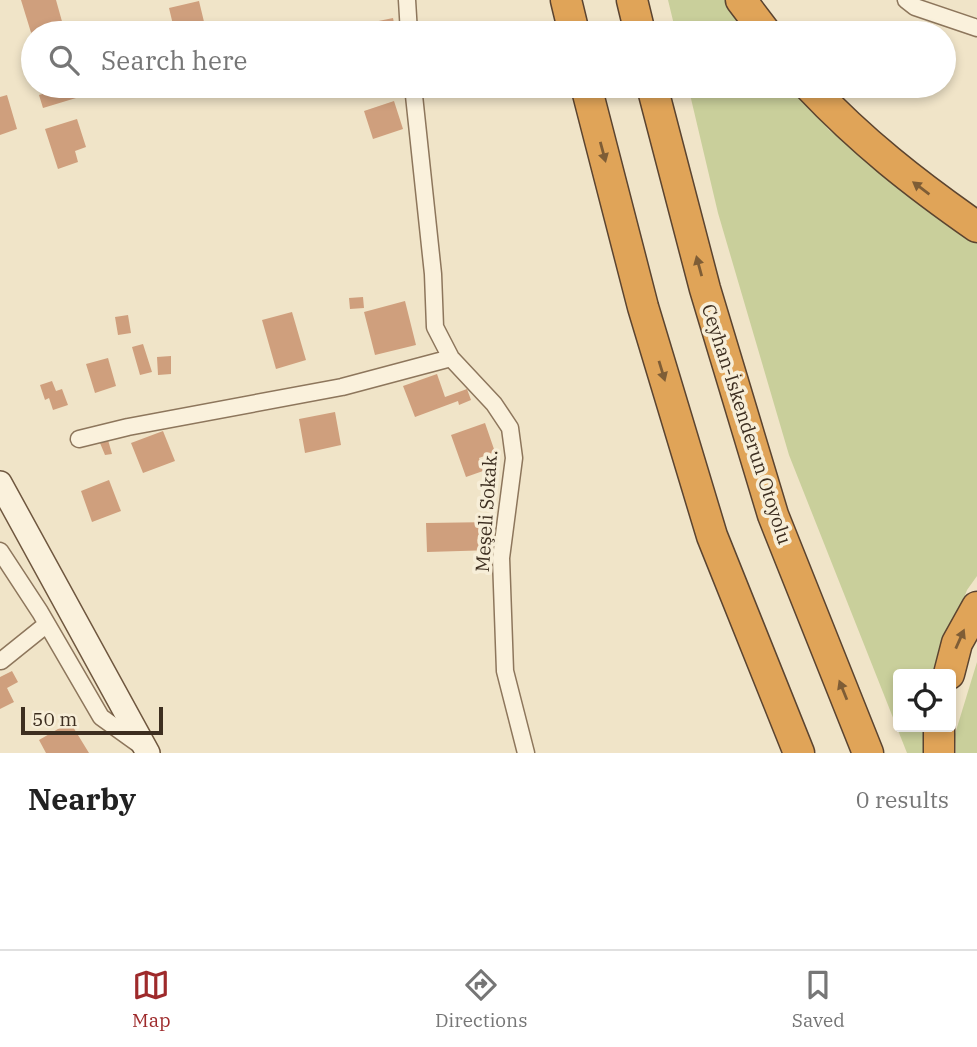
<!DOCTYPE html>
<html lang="en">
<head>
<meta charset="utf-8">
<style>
	body { margin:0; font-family:"IBM Plex Serif",serif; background:#f2f2f2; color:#222 }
	.controls { position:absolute; right:21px; bottom:21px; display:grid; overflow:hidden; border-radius:7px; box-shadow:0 4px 10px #0003 }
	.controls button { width:63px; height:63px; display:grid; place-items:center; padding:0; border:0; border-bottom:2px solid #e0e0e0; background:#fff; color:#222; font:35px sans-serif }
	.scale { position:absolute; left:21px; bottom:18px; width:142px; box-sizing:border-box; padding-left:7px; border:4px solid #3d2e20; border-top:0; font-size:19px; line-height:24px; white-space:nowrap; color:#3d2e20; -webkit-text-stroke:5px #f7eed8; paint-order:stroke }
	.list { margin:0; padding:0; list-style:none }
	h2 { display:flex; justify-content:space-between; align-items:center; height:91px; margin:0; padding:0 28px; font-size:30px }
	h2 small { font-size:23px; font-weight:400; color:#767676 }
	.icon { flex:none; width:38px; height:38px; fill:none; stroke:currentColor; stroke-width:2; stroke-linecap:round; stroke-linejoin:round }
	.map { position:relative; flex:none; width:977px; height:753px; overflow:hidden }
	.search { position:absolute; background:#fff; box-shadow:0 4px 10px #0003; left:21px; right:21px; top:21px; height:77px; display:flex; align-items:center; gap:18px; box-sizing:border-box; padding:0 24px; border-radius:38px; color:#767676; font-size:26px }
	.sheet { height:196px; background:#fff }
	nav { display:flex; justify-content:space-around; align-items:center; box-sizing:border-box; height:98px; border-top:2px solid #e0e0e0; background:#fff; font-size:19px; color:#767676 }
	nav a { display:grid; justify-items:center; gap:4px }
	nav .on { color:#9e2a2b }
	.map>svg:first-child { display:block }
	.green { fill:#c9cf9b }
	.building { fill:#cf9f7d }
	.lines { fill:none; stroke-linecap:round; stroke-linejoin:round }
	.street-casing { stroke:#8d765c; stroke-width:19 }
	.secondary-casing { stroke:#6f573f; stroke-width:26 }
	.highway-casing { stroke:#5b4430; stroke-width:33 }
	.street { stroke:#faf1dc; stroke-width:16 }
	.secondary { stroke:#faf1dc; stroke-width:23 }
	.highway { stroke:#e0a458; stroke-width:30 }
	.oneway { fill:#7e5d36 }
	.labels { text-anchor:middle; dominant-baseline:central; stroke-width:7; stroke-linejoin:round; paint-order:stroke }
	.street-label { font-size:19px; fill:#3d2e20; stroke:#f7eed8 }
</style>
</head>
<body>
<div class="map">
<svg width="977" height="753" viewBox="0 0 977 753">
	<rect width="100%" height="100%" fill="#f0e4c8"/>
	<path class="green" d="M668,0H726L751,33H676Z
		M688,86H791L829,130L977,239V576L967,590L937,674H898V727H929L928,753H907L789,455L718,213Z
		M977,662V753H956L955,734Z"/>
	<path class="building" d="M21,0H56L63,25L33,33V39Z
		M199,1L206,30L191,33H175L169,8Z
		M393,18L396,33H372L369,23Z
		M44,86H72L76,98L43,108L39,95L46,93Z
		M7,95L17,129L0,135V97Z
		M394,101L403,129L373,139L364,111Z
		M77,119L86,147L75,151L78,162L58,169L45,129Z
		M363,297L364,308L350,309L349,298Z
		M405,301L416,345L375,355L364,312Z
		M292,312L306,360L276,369L262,320Z
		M128,315L131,333L118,335L115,317Z
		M143,344L152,372L140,375L132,347Z
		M171,356V374L158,375L157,357Z
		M108,358L116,386L95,393L86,364Z
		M437,374L445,397L467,389L471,400L459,405L458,401L415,417L403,386Z
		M52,381L56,391L62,389L68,405L53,410L49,398L45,400L40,385Z
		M335,412L341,445L305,453L299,419Z
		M485,423L495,452L479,458L483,471L466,477L451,435Z
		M163,431L175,461L143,473L131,443Z
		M108,440L112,454L105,455L100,443Z
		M109,480L121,511L92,522L81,491Z
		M493,522L494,550L427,552L426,523Z
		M12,671L18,682L7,688L14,702L0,709V677Z
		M70,722L89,753H46L39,740Z"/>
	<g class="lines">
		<defs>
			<path id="street" d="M407,0L409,33
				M906,0L915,7L977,28
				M413,86L433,274L435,327L451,358L494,404L510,428L514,458L501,558L505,671L526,753
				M79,439L128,427L342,387L451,358
				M0,551L40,612L101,717L140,745
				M1,661L47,624"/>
			<path id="secondary" d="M0,483L148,753"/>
			<path id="highway" d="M566,0L574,33
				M632,0L640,33
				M741,0L766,33
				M586,86L643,307L712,536L799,753
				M652,86L705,289L773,515L868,753
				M809,86C862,142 914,183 977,227
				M949,674L957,643L977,607
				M939,753V727"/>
		</defs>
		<use href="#street" class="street-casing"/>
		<use href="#secondary" class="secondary-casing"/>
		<use href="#highway" class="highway-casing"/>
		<use href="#street" class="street"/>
		<use href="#secondary" class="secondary"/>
		<use href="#highway" class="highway"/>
	</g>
	<defs><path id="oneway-solid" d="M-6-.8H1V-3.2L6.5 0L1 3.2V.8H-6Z" transform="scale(1.75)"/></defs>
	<g class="oneway">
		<use href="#oneway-solid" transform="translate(603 152) rotate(75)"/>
		<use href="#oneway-solid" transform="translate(921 188) rotate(-143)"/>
		<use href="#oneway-solid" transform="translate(699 266) rotate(-105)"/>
		<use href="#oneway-solid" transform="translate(662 371) rotate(73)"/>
		<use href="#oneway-solid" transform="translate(960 639) rotate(-66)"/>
		<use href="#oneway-solid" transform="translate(843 690) rotate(-112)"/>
	</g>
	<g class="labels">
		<g class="street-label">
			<text transform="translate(747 424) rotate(72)">Ceyhan-İskenderun Otoyolu</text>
			<text transform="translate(486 511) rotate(-86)">Meşeli Sokak.</text>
		</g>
	</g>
</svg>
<div class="controls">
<button><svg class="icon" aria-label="locate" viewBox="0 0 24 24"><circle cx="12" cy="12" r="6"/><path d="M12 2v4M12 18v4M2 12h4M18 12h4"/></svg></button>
</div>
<div class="scale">50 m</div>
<div class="search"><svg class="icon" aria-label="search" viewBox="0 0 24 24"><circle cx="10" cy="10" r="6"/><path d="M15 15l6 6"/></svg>Search here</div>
</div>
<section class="sheet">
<h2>Nearby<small>0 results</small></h2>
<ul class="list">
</ul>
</section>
<nav>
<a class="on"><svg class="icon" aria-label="map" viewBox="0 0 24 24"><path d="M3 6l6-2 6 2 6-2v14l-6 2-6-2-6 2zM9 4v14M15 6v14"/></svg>Map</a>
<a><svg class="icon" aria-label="directions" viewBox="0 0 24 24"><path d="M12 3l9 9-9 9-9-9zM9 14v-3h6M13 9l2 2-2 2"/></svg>Directions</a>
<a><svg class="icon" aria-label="saved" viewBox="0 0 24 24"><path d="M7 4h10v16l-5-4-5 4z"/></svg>Saved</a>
</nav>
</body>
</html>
